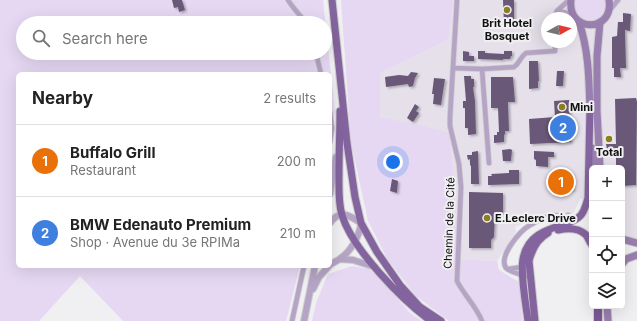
<!DOCTYPE html>
<html lang="en">
<head>
<meta charset="utf-8">
<style>
	body { margin:0; font-family:Inter,sans-serif; background:#f2f2f2; color:#222 }
	.controls { position:absolute; right:12px; bottom:12px; display:grid; overflow:hidden; border-radius:6px; box-shadow:0 4px 16px #0002 }
	.controls button { width:36px; height:36px; display:grid; place-items:center; padding:0; border:0; border-bottom:1px solid #e0e0e0; background:#fff; color:#222; font:20px sans-serif }
	.compass { position:absolute; left:541px; top:12px; width:36px; height:36px; border-radius:50%; background:#fff; box-shadow:0 4px 16px #0002; rotate:82deg }
	.you { position:absolute; left:393px; top:162px; width:14px; height:14px; margin:-10px; border:3px solid #fff; border-radius:50%; background:#1a73e8; box-shadow:0 0 0 6px #1a73e833 }
	.badge { display:grid; place-items:center; width:26px; height:26px; border-radius:50%; background:#8d7d23; color:#fff; font-size:13px; font-weight:700 }
	.pin { position:absolute; translate:-50% -50%; border:2px solid #fff; box-shadow:0 1px 4px #0006 }
	.list { margin:0; padding:0; list-style:none }
	h2 { display:flex; justify-content:space-between; align-items:center; height:52px; margin:0; padding:0 16px; font-size:17px }
	h2 small { font-size:13px; font-weight:400; color:#767676 }
	.list li { display:grid; grid-template-columns:26px 1fr auto; gap:12px; align-items:center; box-sizing:border-box; height:72px; padding:0 16px; border-top:1px solid #e0e0e0 }
	.list b { display:block; font-size:15px; white-space:nowrap }
	.list p { margin:0; font-size:13px; white-space:nowrap; color:#767676 }
	.list em { font-size:13px; font-style:normal; color:#767676 }
	.icon { flex:none; width:22px; height:22px; fill:none; stroke:currentColor; stroke-width:2; stroke-linecap:round; stroke-linejoin:round }
	.map { position:relative; flex:none; width:637px; height:321px; overflow:hidden }
	.search { position:absolute; background:#fff; box-shadow:0 4px 16px #0002; left:16px; top:16px; width:316px; height:44px; display:flex; align-items:center; gap:10px; box-sizing:border-box; padding:0 14px; border-radius:22px; color:#767676; font-size:15px }
	.panel { position:absolute; background:#fff; box-shadow:0 4px 16px #0002; left:16px; top:72px; width:316px; height:196px; border-radius:6px }
	.map>svg:first-child { display:block }
	.built { fill:#e5e0ea; fill-rule:evenodd }
	.green { fill:#e6d8f3; fill-rule:evenodd }
	.building { fill:#695977; filter:url(#shadow) }
	.lines { fill:none; stroke-linecap:round; stroke-linejoin:round }
	.minor-casing { stroke:#cdccce; stroke-width:6 }
	.tertiary-casing { stroke:#cdccce; stroke-width:8 }
	.secondary-casing { stroke:#cdccce; stroke-width:9 }
	.primary-casing { stroke:#cdccce; stroke-width:9 }
	.trunk-casing { stroke:#cdccce; stroke-width:10 }
	.minor { stroke:#b5a4c5; stroke-width:4.5 }
	.tertiary { stroke:#b5a4c5; stroke-width:6 }
	.secondary { stroke:#997faf; stroke-width:7 }
	.primary { stroke:#84649e; stroke-width:7 }
	.trunk { stroke:#7b5896; stroke-width:8 }
	.poi-dot { fill:#8d7d23; stroke:#f0eff2; stroke-width:1.5 }
	.labels { text-anchor:middle; dominant-baseline:central; stroke-width:4; stroke-linejoin:round; paint-order:stroke }
	.poi-label { font-size:11px; font-weight:bold; fill:#131213; stroke:#f0eff2 }
	.street-label { font-size:11px; fill:#131213; stroke:#f0eff2 }
</style>
</head>
<body>
<div class="map">
<svg width="637" height="321" viewBox="0 0 637 321">
	<defs>
		<filter id="shadow"><feDropShadow dx="2" dy="1.5" stdDeviation="1" flood-color="#0004"/></filter>
	</defs>
	<rect width="100%" height="100%" fill="#f0eff2"/>
	<path class="built" d="M454,0H637V238L626,237L622,234V168H592V200L580,199L573,214L551,212L543,214L515,227L516,232L497,261L460,259L450,132L380,118V73L448,40ZM547,18H571V42H547Z"/>
	<path class="green" d="M0,0H323L335,112L330,135V74H18V266H300L286,321H123L80,276L39,321H0ZM23,23H325V53H23Z
		M341,0H454L448,40L380,73V117L450,132L460,259L497,261L499,270L519,282L523,321H449L416,296L388,260L368,221L351,142Z
		M576,0H605C613,26 569,29 576,0Z
		M352,266L369,269L383,282L410,313L422,321H312L316,303L328,274Z"/>
	<path class="building" d="M172,0H182L185,10L179,12L178,7L174,8Z
		M503,0H514V24L504,25Z
		M623,13L631,14L630,31L625,30L626,68H620L621,77H614V68H612V37L617,36L618,22H623Z
		M463,51L469,52V56H474V61H463Z
		M478,51H485V53L504,54V51H512V56H511L510,59H503V60L478,59Z
		M529,61H538L539,81H538V88L529,89Z
		M557,71H564L563,86H556Z
		M411,72L418,73L415,78L413,86L409,87L408,84L386,87L385,77L399,75L408,76Z
		M464,76H471V79H474V87H473L475,101L476,134L468,135V128H465V108H463V101H466Z
		M491,77H513L515,102H508L509,131H505V134L504,135V142L494,143V135H497V132H499L498,108H491Z
		M434,78L445,79L441,105L433,104L434,94H432Z
		M636,98L637,102L636,185L622,186V168H616V149L607,150L606,144H616L615,99Z
		M569,100L571,142L530,144L529,119L555,117L554,101Z
		M415,104L419,107L416,111L419,113L413,122L407,118Z
		M510,149L512,150L511,161H503L502,150Z
		M478,151L479,184H471V165L470,166V159L468,160L467,155H472V152Z
		M534,151L554,152V157H548V167L536,166V160L534,159Z
		M509,170H519V184L488,185V176H492L491,174L509,173Z
		M551,173H572L573,190L552,191Z
		M392,179L398,181L397,193L390,191Z
		M469,192L503,193V213H495L494,237L491,240V248H469Z"/>
	<g class="lines">
		<defs>
			<path id="minor" d="M288,0C293,8 300,15 306,23
				M457,0L450,117V126L459,164L461,187L457,281C464,295 476,306 482,321
				M557,11L572,14
				M609,11L618,0
				M554,18L557,11L569,0
				M316,53L321,74
				M453,68L482,69L514,67C520,63 520,57 526,53L555,51V42
				M482,69L489,163
				M330,112L332,128L330,142
				M509,269L522,267L528,272V277
				M523,276C518,273 510,272 506,268C498,256 520,231 530,225C536,222 543,217 550,216C555,214 560,216 565,217L568,215
				M292,321L304,266"/>
			<path id="tertiary" d="M330,194L336,157
				M330,223C340,209 349,215 361,223C360,235 351,251 341,258C338,261 333,262 330,265
				M340,259L353,260L375,267
				M313,289L319,277L329,266
				M304,321L315,266"/>
			<path id="secondary" d="M571,0C567,33 614,33 609,0
				M579,22C589,51 589,81 590,112
				M592,148L593,168
				M600,168L597,111V56L600,22
				M622,239L637,243
				M622,264L626,259L637,255
				M607,306L608,321"/>
			<path id="primary" d="M332,0L347,143L355,197L361,223L377,252L400,285L420,307L441,321
				M340,111C340,132 339,152 339,172C339,186 338,202 342,215C352,249 403,301 431,321
				M558,230C567,228 577,227 585,234C588,236 589,242 592,245
				M528,321C526,305 520,274 523,259C527,236 545,230 565,224C571,222 577,220 581,215C585,210 586,204 588,198L590,106
				M535,321L529,261C532,249 537,239 548,233"/>
			<path id="trunk" d="M598,306V321"/>
		</defs>
		<use href="#minor" class="minor-casing"/>
		<use href="#tertiary" class="tertiary-casing"/>
		<use href="#secondary" class="secondary-casing"/>
		<use href="#primary" class="primary-casing"/>
		<use href="#trunk" class="trunk-casing"/>
		<use href="#minor" class="minor"/>
		<use href="#tertiary" class="tertiary"/>
		<use href="#secondary" class="secondary"/>
		<use href="#primary" class="primary"/>
		<use href="#trunk" class="trunk"/>
	</g>
	<g class="poi-dot">
		<circle cx="507" cy="10" r="4"/>
		<circle cx="562" cy="107" r="4"/>
		<circle cx="609" cy="139" r="4"/>
		<circle cx="487" cy="218" r="4"/>
	</g>
	<g class="labels">
		<g class="poi-label">
			<text x="507" y="23">Brit Hotel<tspan x="507" dy="13">Bosquet</tspan></text>
			<text x="570" y="107" text-anchor="start">Mini</text>
			<text x="609" y="152">Total</text>
			<text x="495" y="218" text-anchor="start">E.Leclerc Drive</text>
		</g>
		<g class="street-label">
			<text transform="translate(449 223) rotate(-88)">Chemin de la Cité</text>
		</g>
	</g>
</svg>
<div class="controls">
<button>+</button>
<button>−</button>
<button><svg class="icon" aria-label="locate" viewBox="0 0 24 24"><circle cx="12" cy="12" r="6"/><path d="M12 2v4M12 18v4M2 12h4M18 12h4"/></svg></button>
<button><svg class="icon" aria-label="layers" viewBox="0 0 24 24"><path d="M12 4l9 5-9 5-9-5zM3 14l9 5 9-5"/></svg></button>
</div>
<svg class="compass" viewBox="-18 -18 36 36"><path d="M0-13l5 13h-10z" fill="#e53935"/><path d="M0 13l5-13h-10z" fill="#767676"/></svg>
<div class="you"></div>
<div class="pin badge" style="left:561px;top:182px;background:#e8710a">1</div>
<div class="pin badge" style="left:563px;top:128px;background:#3f7fe0">2</div>
<div class="search"><svg class="icon" aria-label="search" viewBox="0 0 24 24"><circle cx="10" cy="10" r="6"/><path d="M15 15l6 6"/></svg>Search here</div>
<section class="panel">
<h2>Nearby<small>2 results</small></h2>
<ul class="list">
<li><span class="badge" style="background:#e8710a">1</span><div><b>Buffalo Grill</b><p>Restaurant</p></div><em>200 m</em></li>
<li><span class="badge" style="background:#3f7fe0">2</span><div><b>BMW Edenauto Premium</b><p>Shop · Avenue du 3e RPIMa</p></div><em>210 m</em></li>
</ul>
</section>
</div>
</body>
</html>
